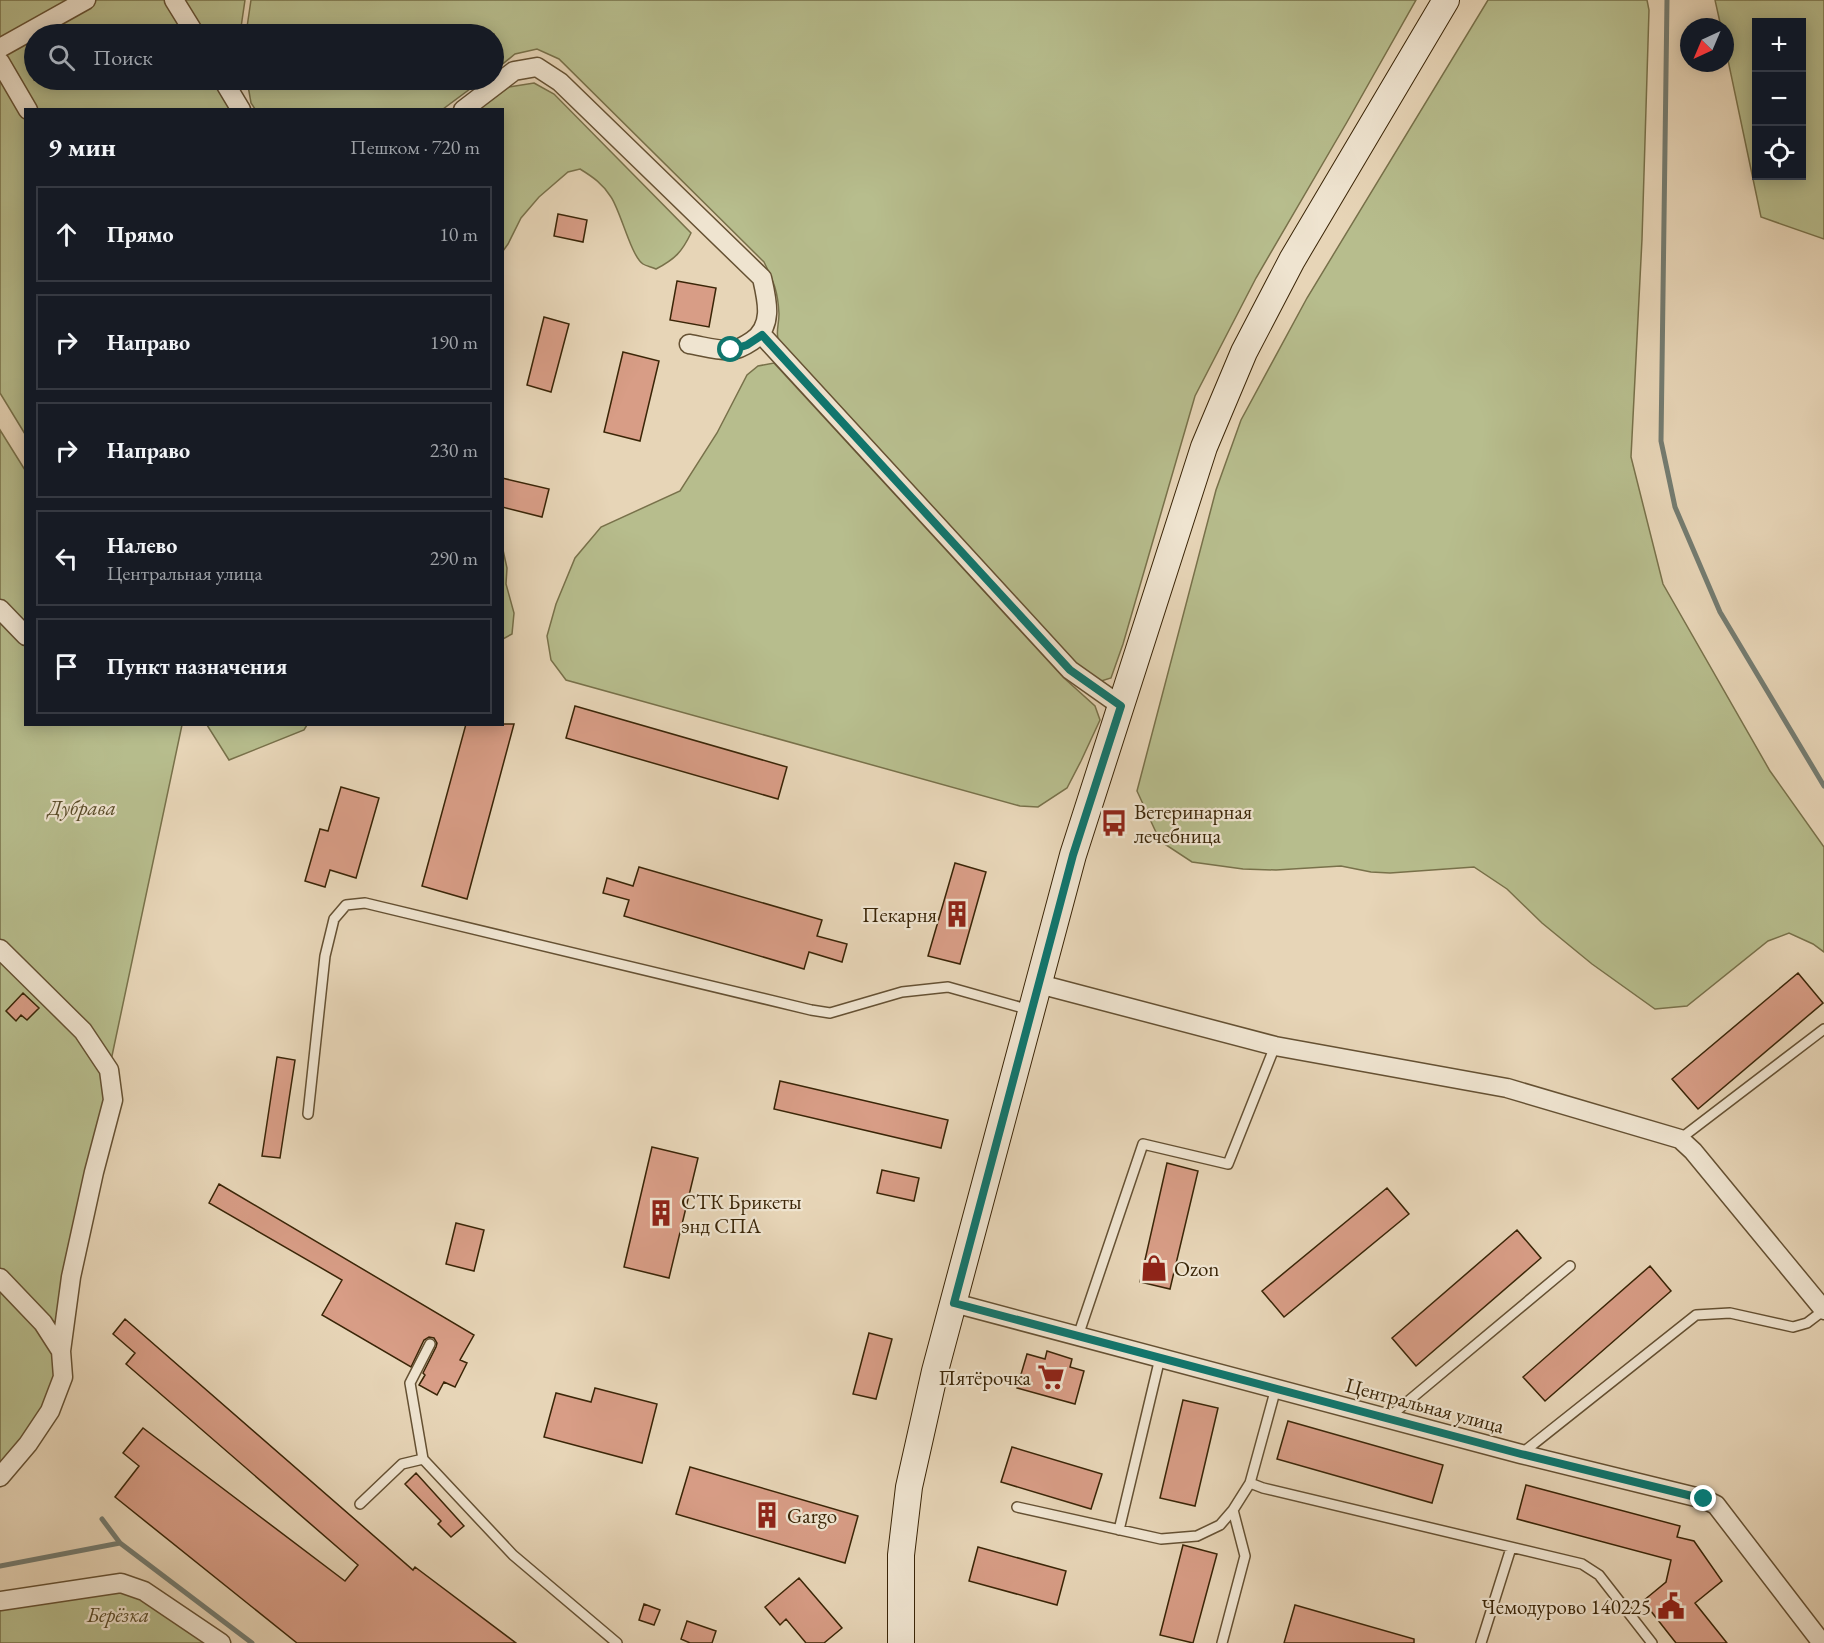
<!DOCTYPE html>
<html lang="ru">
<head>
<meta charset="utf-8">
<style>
	body { margin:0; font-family:"EB Garamond",serif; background:#242831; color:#f1f3f6 }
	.controls { position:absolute; right:18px; top:18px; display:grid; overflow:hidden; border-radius:0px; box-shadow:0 3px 15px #0003 }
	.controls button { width:54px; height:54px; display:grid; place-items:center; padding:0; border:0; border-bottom:2px solid #363941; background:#171b24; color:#f1f3f6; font:30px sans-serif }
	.compass { position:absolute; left:1680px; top:18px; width:54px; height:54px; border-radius:50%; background:#171b24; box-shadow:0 3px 15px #0003; rotate:224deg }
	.stop { position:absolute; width:18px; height:18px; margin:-14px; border:4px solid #0f766e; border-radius:50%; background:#fff }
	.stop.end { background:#0f766e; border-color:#fff; box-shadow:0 2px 6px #0008 }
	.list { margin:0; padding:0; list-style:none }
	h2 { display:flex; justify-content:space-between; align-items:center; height:78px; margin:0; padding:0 24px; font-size:26px }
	h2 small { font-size:20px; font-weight:400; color:#9ea1a6 }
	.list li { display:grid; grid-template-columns:39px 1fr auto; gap:18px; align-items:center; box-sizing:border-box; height:96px; margin:0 12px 12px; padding:0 12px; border:2px solid #363941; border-radius:0px }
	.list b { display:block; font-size:22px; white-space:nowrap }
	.list p { margin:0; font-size:20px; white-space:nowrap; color:#9ea1a6 }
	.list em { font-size:20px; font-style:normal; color:#9ea1a6 }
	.icon { flex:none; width:33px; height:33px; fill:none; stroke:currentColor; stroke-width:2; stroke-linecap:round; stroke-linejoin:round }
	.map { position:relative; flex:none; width:1824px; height:1643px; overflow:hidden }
	.search { position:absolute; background:#171b24; box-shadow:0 3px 15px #0003; left:24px; top:24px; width:480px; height:66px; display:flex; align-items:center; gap:15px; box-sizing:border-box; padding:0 21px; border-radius:33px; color:#9ea1a6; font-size:22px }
	.panel { position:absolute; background:#171b24; box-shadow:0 3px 15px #0003; left:24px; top:108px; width:480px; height:618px; border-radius:0px }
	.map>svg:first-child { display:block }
	.green { fill:#b7bd8d; stroke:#78714a; stroke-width:1.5; fill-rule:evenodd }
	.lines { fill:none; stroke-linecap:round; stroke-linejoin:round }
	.stream { stroke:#747c71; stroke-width:5 }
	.building { fill:#d89d86; stroke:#3a2507; stroke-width:1.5 }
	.lane-casing { stroke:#655133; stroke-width:12 }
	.street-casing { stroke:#655133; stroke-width:21 }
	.secondary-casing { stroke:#3a2507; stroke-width:28 }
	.lane { stroke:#efe4d0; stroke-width:9 }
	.street { stroke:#efe4d0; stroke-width:18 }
	.secondary { stroke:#efe4d0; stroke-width:26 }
	.route { stroke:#0f766e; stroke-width:8 }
	.labels { text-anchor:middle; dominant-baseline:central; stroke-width:4.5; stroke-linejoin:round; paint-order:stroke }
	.park-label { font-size:21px; font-style:italic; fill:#594b28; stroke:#efe4d0 }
	.poi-label { font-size:21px; fill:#3a2507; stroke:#efe4d0; text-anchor:start }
	.street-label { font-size:21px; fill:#3a2507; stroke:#efe4d0 }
</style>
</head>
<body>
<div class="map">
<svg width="1824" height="1643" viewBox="0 0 1824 1643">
	<rect width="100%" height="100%" fill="#e7d5b7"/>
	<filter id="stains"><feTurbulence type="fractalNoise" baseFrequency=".00333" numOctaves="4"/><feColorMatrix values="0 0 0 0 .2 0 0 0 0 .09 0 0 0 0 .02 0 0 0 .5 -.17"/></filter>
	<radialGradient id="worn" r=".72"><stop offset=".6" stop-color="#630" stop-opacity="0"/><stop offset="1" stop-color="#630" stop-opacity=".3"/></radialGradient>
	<path class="green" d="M0,0H245L240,34H34V80H233L241,109L26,110L25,434L0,393Z
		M251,0H1416L1347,122L1256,278L1195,396L1123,644L1111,678L1098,682L1072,666L779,344C775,333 779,325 779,314C778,292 774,282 764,262L559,59L537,49L515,54L494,71V34H246Z
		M1488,0H1647L1649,10L1642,239L1631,457L1663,584L1770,771L1824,847V952L1813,944L1789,933L1768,941L1687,1006L1655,1009L1592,964L1542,923L1507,889L1474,867L1390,873L1371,872L1341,866L1276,870L1243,869L1192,862L1160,841L1137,791L1216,490L1241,420L1307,298Z
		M1715,0H1824V239L1761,217L1725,46V27H1721ZM1756,22H1802V176H1756Z
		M247,80H482L443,109H255L251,103Z
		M534,83L554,94L691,233C682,252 675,259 656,269C652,267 646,266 643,264C631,256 621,212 611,197C603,184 593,177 580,169L568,172L539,197L521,218L508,244L503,251L502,110H478L509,87Z
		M774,363L1064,678L1095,706L1100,720L1081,761L1067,788L1038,807L1020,806L566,680L551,660L547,636L556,604L575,558L601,527L680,491L717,433L747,375L758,366Z
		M0,430L25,470L26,724L182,725L109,1070L63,1377L0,1477Z
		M503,550L507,568L506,584L514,613L512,634L503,639Z
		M207,725H307L304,730L229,760Z
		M121,1583L221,1643H0V1601Z"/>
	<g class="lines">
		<path class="stream" d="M1667,0L1661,441L1675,507L1720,612L1824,786
			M102,1519L120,1543L252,1643
			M0,1566L120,1543"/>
	</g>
	<path class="building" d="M558,214L587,220L583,242L554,236Z
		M677,281L716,288L709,327L670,320Z
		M544,317L569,324L551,392L527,385Z
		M623,352L659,361L640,441L604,432Z
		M502,478L549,489L542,517L502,507Z
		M575,706L787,767L778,799L566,738Z
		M466,724H514L467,899L422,886Z
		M341,787L379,798L356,878L330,870L325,887L305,881L320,829L328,831Z
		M955,863L986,872L960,964L928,956Z
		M639,867L822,920L817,936L847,944L842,962L809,952L804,969L624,916L629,900L603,893L607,878L633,886Z
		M1798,973L1823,1003L1698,1109L1672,1079Z
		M23,993L39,1008L27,1020L21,1015L16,1021L6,1011Z
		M277,1057L295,1060L280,1158L262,1156Z
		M780,1081L948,1120L941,1148L774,1109Z
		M652,1147L698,1158L669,1278L624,1267Z
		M1167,1163L1198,1171L1170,1289L1140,1282Z
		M882,1170L919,1178L914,1201L877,1193Z
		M219,1184L474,1335L460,1360L467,1363L455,1387L444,1382L437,1395L419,1385L425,1375L423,1373L436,1347L437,1343L434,1338L429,1337L424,1340L411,1367L322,1315L342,1280L209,1203Z
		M1387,1188L1409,1214L1284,1317L1262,1291Z
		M456,1223L484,1230L474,1271L446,1264Z
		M1517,1230L1541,1258L1416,1366L1392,1338Z
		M1650,1266L1671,1291L1545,1401L1523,1377Z
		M125,1319L413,1570L415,1567L516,1643H297L115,1497L139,1466L123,1453L143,1428L345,1581L358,1565L126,1364L135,1353L113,1334Z
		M869,1333L892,1339L876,1399L853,1394Z
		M1047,1351L1072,1359L1070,1367L1084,1371L1075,1404L1017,1388L1027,1354L1045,1359Z
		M595,1388L657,1404L642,1463L544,1437L556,1393L591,1402Z
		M1183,1400L1218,1408L1195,1506L1160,1498Z
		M1288,1421L1443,1465L1432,1503L1277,1459Z
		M1012,1447L1102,1474L1091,1509L1001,1482Z
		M690,1467L858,1516L845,1563L676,1514Z
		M416,1473L464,1526L451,1537L438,1524L441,1521L405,1484Z
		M1526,1485L1680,1526L1677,1537L1694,1541L1722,1581L1695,1603L1727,1643H1676L1643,1601L1666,1582L1671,1560L1517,1519Z
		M1183,1545L1217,1554L1193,1643L1160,1635Z
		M978,1547L1066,1571L1057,1605L969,1581Z
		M799,1578L842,1628L824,1643H806L786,1619L780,1625L765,1607Z
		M644,1604L660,1610L654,1625L639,1620Z
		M1295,1605L1414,1639V1643H1284Z
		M687,1621L716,1631L712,1643H690L681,1639Z"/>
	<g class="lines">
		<defs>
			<path id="lane" d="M308,1114L325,956L334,919L346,905L365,903L811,1010L830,1013L902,992L948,987L1030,1010
				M1680,1139L1824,1029
				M1078,1336L1143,1144L1228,1164L1275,1046
				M1388,1418L1570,1266
				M1521,1454L1696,1315L1730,1313L1793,1327L1807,1323L1824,1310
				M423,1459L410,1383L430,1344
				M1250,1483L1276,1388
				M360,1504L402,1464L423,1459L513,1555L617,1643
				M1017,1507L1161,1539L1197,1536L1220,1525L1233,1510L1250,1483L1263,1488L1582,1564L1599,1575L1652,1643
				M1119,1530L1160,1358
				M1222,1643L1245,1556L1233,1510
				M1481,1643L1511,1548"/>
			<path id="street" d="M174,0L195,34
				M0,48L86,0
				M0,62L28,110
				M223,80L241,110
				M463,110L514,71L537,67L560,82L762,278C767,300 774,326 752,341C746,345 737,350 731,350C718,351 702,346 689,344
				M762,335L1070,670L1121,706
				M0,609L26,636
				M0,949L83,1031L109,1070L113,1100L94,1172L71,1277L61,1351L63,1377L50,1411L28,1444L0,1477
				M1039,984L1275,1046L1507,1088L1680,1139L1693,1151L1824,1310
				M0,1278L43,1323L61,1351
				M954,1303L1521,1454L1704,1499L1716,1505L1822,1643
				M0,1601L121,1583L144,1591L221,1643"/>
			<path id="secondary" d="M901,1643V1555L909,1487L935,1371L1073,855L1204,447L1244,352L1292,260L1446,0"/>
		</defs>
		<use href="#lane" class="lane-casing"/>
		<use href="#street" class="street-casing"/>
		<use href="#secondary" class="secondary-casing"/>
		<use href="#lane" class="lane"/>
		<use href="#street" class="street"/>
		<use href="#secondary" class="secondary"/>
	</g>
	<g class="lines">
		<path class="route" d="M731,350L747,345L762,335L1070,670L1121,706L1073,855L954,1303L1521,1454L1704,1499"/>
	</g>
	<defs>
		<symbol id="bus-bare" viewBox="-9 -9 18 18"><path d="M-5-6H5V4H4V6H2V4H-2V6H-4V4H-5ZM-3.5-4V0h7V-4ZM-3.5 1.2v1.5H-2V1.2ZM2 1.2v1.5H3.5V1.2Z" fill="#8f2418" stroke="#efe4d0" stroke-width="2.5" paint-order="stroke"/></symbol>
		<symbol id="building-bare" viewBox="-9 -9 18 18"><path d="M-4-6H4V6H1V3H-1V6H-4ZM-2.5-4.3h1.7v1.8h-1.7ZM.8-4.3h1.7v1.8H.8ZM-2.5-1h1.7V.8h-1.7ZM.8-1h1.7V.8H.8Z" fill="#8f2418" stroke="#efe4d0" stroke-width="2.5" paint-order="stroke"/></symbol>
		<symbol id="shop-bare" viewBox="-9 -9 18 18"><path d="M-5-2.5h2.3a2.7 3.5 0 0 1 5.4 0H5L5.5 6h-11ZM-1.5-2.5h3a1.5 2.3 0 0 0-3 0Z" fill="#8f2418" stroke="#efe4d0" stroke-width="2.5" paint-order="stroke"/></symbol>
		<symbol id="supermarket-bare" viewBox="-9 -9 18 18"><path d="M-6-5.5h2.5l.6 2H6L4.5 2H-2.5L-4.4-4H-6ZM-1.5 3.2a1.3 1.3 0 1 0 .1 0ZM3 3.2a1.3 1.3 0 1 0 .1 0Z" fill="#8f2418" stroke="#efe4d0" stroke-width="2.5" paint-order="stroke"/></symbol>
		<symbol id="civic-bare" viewBox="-9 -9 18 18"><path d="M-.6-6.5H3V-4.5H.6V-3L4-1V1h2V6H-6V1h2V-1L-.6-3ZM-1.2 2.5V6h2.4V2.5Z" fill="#8f2418" stroke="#efe4d0" stroke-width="2.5" paint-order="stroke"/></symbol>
	</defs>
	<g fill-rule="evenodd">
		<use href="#bus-bare" x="1095" y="804" width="38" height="38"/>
		<use href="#building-bare" x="938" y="895" width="38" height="38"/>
		<use href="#building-bare" x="642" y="1194" width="38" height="38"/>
		<use href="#shop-bare" x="1135" y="1249" width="38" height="38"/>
		<use href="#supermarket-bare" x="1032" y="1358" width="38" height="38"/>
		<use href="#building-bare" x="748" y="1496" width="38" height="38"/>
		<use href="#civic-bare" x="1652" y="1587" width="38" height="38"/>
	</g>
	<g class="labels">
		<g class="park-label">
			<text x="82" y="807">Дубрава</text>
			<text x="118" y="1614">Берёзка</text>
		</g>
		<g class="poi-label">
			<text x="1134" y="811">Ветеринарная<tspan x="1134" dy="24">лечебница</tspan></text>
			<text x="937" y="914" text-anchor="end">Пекарня</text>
			<text x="681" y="1201">СТК Брикеты<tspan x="681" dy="24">энд СПА</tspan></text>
			<text x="1174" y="1268">Ozon</text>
			<text x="1031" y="1377" text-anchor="end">Пятёрочка</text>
			<text x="787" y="1515">Gargo</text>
			<text x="1651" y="1606" text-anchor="end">Чемодурово 140225</text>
		</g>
		<g class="street-label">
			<text transform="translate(1425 1405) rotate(15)">Центральная улица</text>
		</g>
	</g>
	<rect width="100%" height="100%" filter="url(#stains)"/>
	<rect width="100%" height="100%" fill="url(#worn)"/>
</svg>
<div class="controls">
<button>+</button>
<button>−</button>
<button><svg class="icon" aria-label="locate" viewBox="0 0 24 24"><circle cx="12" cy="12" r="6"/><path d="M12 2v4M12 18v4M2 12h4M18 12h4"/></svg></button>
</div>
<svg class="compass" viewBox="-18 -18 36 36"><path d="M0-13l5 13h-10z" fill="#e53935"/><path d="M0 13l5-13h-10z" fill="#9ea1a6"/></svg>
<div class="stop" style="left:731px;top:350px"></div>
<div class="stop end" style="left:1704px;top:1499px"></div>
<div class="search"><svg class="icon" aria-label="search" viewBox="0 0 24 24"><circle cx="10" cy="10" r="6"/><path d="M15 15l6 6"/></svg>Поиск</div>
<section class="panel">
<h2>9 мин<small>Пешком · 720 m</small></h2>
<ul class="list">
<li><svg class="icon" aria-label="ahead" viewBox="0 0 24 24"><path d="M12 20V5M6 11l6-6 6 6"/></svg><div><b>Прямо</b></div><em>10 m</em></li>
<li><svg class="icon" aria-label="right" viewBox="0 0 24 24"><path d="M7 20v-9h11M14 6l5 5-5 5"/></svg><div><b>Направо</b></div><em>190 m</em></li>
<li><svg class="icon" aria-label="right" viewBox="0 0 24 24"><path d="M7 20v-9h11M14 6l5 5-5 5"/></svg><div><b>Направо</b></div><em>230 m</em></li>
<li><svg class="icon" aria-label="left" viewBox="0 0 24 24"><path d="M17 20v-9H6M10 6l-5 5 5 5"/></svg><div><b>Налево</b><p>Центральная улица</p></div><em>290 m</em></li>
<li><svg class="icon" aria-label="arrive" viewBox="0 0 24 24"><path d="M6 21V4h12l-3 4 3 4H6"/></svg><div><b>Пункт назначения</b></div></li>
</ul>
</section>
</div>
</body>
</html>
